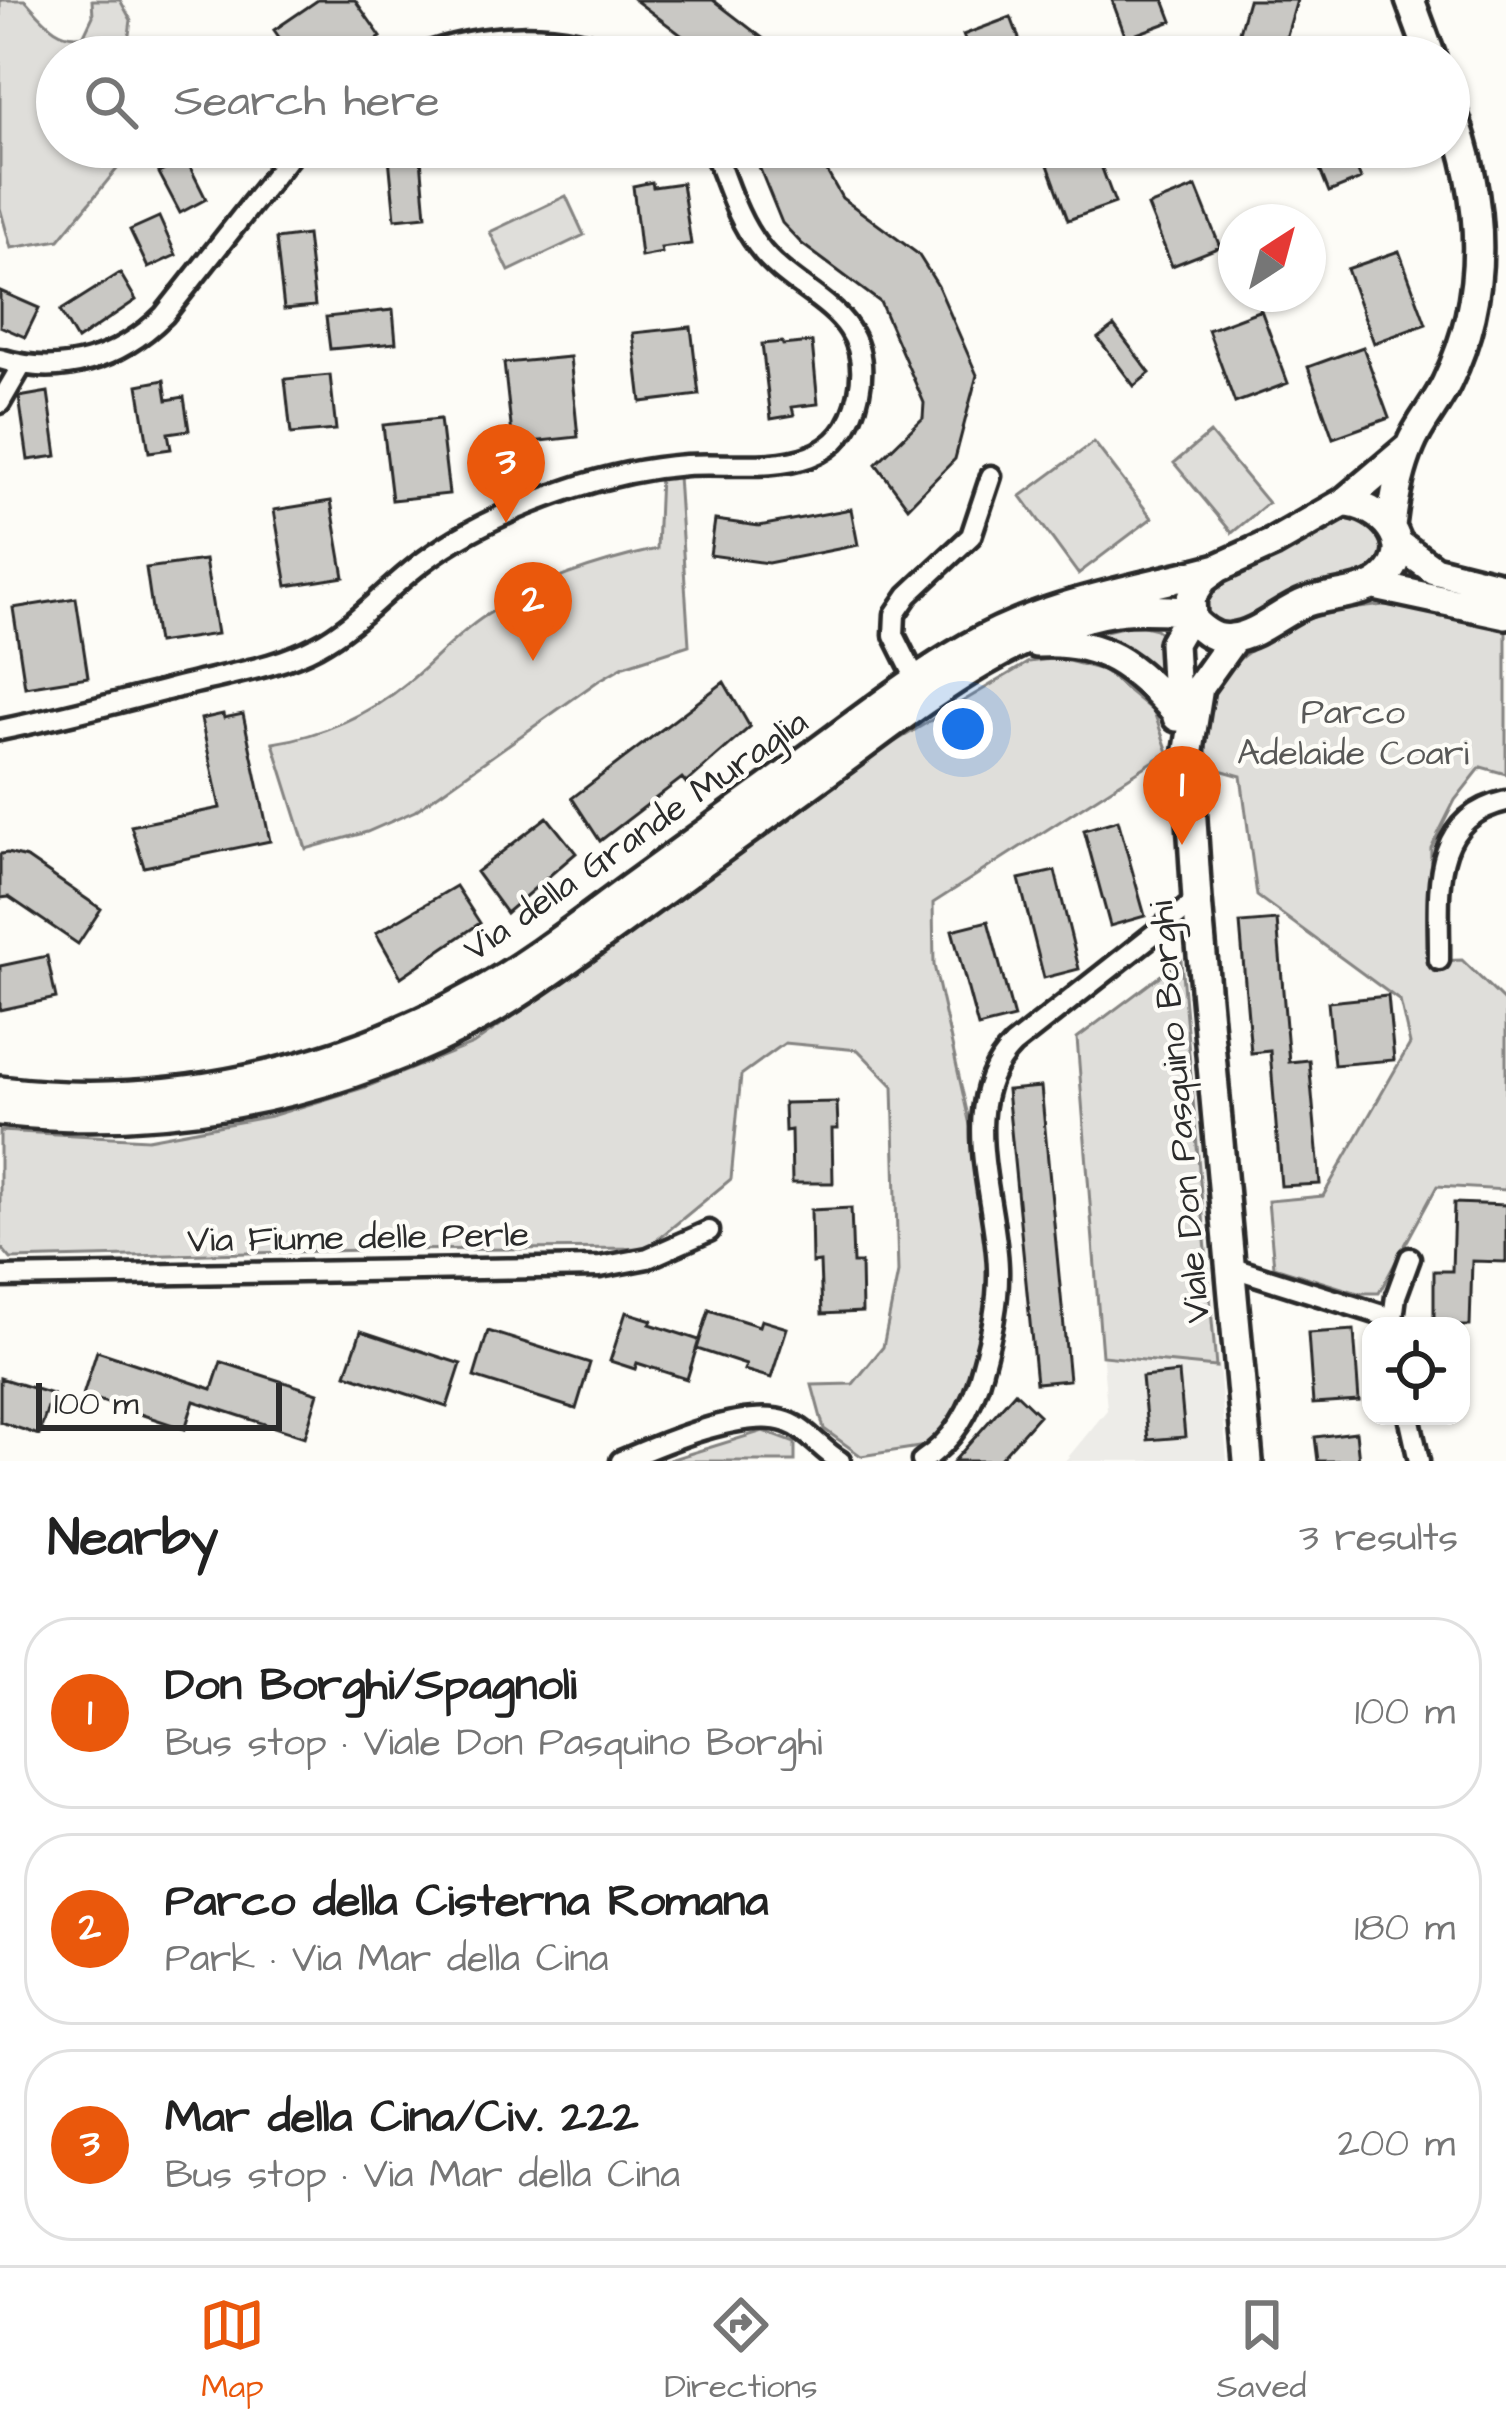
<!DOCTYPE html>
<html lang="en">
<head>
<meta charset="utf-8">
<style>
	body { margin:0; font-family:"Architects Daughter",sans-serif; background:#f2f2f2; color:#222 }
	.controls { position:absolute; right:36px; bottom:36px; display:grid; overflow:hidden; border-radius:24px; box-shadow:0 3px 9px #0004 }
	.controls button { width:108px; height:108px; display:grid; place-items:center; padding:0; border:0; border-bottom:3px solid #e0e0e0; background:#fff; color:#222; font:60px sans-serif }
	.compass { position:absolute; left:1218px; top:204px; width:108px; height:108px; border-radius:50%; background:#fff; box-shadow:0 3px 9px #0004; rotate:36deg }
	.scale { position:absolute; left:36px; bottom:30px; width:246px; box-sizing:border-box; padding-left:12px; border:6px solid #2b2b2b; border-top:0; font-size:33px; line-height:42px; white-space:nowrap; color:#2b2b2b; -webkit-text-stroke:9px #fdfcf7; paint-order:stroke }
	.you { position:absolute; left:963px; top:729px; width:42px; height:42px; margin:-30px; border:9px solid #fff; border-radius:50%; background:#1a73e8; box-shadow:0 0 0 18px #1a73e833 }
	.badge { display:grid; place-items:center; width:78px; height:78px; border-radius:50%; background:#ea580c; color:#fff; font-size:39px; font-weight:700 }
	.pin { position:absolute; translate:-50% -99px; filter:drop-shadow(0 3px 6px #0008) }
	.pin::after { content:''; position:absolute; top:63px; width:42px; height:36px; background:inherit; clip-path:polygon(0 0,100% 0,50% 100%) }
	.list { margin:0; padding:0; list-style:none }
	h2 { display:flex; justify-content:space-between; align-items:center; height:156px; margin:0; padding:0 48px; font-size:51px }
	h2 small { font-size:39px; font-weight:400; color:#767676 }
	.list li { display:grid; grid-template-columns:78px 1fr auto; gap:36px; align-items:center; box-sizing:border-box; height:192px; margin:0 24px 24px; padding:0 24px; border:3px solid #e0e0e0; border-radius:48px }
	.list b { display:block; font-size:45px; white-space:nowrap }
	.list p { margin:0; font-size:39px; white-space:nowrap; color:#767676 }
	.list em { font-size:39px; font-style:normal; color:#767676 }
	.icon { flex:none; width:66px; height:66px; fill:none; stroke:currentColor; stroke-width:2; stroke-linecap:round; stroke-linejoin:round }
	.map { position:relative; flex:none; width:1506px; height:1461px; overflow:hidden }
	.search { position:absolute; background:#fff; box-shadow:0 3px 9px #0004; left:36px; right:36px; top:36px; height:132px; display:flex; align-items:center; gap:30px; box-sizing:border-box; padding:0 42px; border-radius:66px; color:#767676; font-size:45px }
	.sheet { height:804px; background:#fff }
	nav { display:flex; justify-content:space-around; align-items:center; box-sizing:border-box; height:168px; border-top:3px solid #e0e0e0; background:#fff; font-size:33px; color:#767676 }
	nav a { display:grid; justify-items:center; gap:6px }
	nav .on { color:#ea580c }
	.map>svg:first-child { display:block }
	.built { fill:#edece8 }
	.green { fill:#dfdeda; stroke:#858482; stroke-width:3 }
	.building { fill:#c9c8c4; stroke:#2b2b2b; stroke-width:3 }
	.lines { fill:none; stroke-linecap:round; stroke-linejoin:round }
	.street-casing { stroke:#2b2b2b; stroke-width:27 }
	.secondary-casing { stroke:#2b2b2b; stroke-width:36 }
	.street { stroke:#fdfcf7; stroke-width:18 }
	.secondary { stroke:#fdfcf7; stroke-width:27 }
	.labels { text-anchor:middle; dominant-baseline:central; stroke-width:9; stroke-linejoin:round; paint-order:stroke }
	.park-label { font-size:36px; fill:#585857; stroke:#fdfcf7 }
	.street-label { font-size:36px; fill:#2b2b2b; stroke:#fdfcf7 }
</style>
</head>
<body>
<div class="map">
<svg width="1506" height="1461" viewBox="0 0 1506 1461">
	<rect width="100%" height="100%" fill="#fdfcf7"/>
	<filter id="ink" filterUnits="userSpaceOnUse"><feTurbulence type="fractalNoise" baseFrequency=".00833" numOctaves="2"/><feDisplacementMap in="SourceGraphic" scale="24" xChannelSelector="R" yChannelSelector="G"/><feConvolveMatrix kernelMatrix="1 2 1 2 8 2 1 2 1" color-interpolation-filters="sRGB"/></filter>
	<g filter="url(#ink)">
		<path class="built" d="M1195,1082L1227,1461H1065L1107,1410L1087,1160Z"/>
		<path class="green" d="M0,0H25C42,18 57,41 84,35L93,16L92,0H120L131,20L126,57H57V147H135L59,240L11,248L0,208Z
			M566,196L584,235L509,271L490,232Z
			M1210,433L1268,503L1232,533L1174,463Z
			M1094,442L1152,518L1078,574L1021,496Z
			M660,475L678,476L689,645L624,666L598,681L415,811L367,832L306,849L273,743C321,736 370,714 407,683C434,661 456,635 485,616C538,581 595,563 657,549Z
			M1345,518C1358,518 1370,522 1378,533C1409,580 1310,586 1285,597C1268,604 1253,617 1237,627L1215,622L1208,614V594L1222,579L1302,543Z
			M1384,605L1434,611L1506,630V774L1481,767L1455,800L1431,848L1429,961L1462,960L1506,1003V1190L1437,1186L1379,1293H1358L1274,1267L1268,1201L1323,1196L1410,1044L1400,1001L1257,896L1241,776L1209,767C1207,750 1201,729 1202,712C1205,674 1277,629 1310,618C1334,610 1359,608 1384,605Z
			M1136,624L1156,629L1165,637L1161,686L1084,636Z
			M1057,658L1103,670L1154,712L1168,752L933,903L934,965L972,1134L988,1244V1308L971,1381L932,1445L861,1456L824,1429L812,1385L853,1384L883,1347L898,1273L893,1086L858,1050L785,1043L741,1075L731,1179L647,1248L365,1250L11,1259L0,1246V1131L148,1139L271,1116L366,1087L473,1044L560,984L866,759L1029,662Z
			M1181,960L1216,1367L1102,1356L1077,1038Z
			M763,1431L795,1443V1461H666Z"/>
		<path class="building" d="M318,0H355L381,37L352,57H293L274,30Z
			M635,0H713L769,43L757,57H710Z
			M1112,0H1164L1172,21L1126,38Z
			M1248,0H1297L1285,42L1269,37L1267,47L1237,39Z
			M1011,17L1026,57H971L963,35Z
			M388,147H420L426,216L395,219Z
			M751,147H813L842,198L918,254L938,286L977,375L955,459L908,507L876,464L923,418L924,403L880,302L802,244L782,223Z
			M1065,147H1094L1115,203L1068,220L1044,154Z
			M1311,147H1348L1361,179L1329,192Z
			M186,159L206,199L180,213L159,173Z
			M652,182L653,187L682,183L691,244L661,248L662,253L641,257L633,186Z
			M1196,187L1220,247L1172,266L1148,206Z
			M159,217L176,255L148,268L130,230Z
			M307,235L315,306L284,309L276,239Z
			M1399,251L1426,324L1374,343L1347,269Z
			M120,273L136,300L77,340L60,311Z
			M0,291L39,308L25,337L0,326Z
			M393,310L396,343L330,349L326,317Z
			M1261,310L1288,383L1235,403L1208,330Z
			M1114,326L1150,373L1134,386L1098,338Z
			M691,327L699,395L641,402L633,333Z
			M782,342L783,345L812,342L818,404L792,407L794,415L771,419L762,344Z
			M1363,347L1389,418L1333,438L1308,367Z
			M570,357L578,437L513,444L504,363Z
			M330,375L336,430L291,434L285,379Z
			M164,380L167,400L184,397L189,430L168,433L171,449L149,452L138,385Z
			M48,392L57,456L28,460L19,397Z
			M440,419L449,494L392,500L383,425Z
			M331,501L344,577L287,586L274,510Z
			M851,509L858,545L768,563L710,555L715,520L759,526Z
			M205,560L217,634L157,643L146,568Z
			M76,598L88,677L25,687L13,608Z
			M724,682L750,727L686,783L682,778L600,841L572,798Z
			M223,714L224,718L243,714L270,841L144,867L131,826L220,808L201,719Z
			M547,817L576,853L506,913L476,872Z
			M1118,820L1145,916L1110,926L1084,830Z
			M7,853L27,858L101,909L78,944L9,897L0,898V854Z
			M1055,871L1079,969L1044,978L1019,879Z
			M456,886L480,923L401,977L376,933Z
			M1277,920L1289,1062L1309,1060L1320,1184L1281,1186L1270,1051L1251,1053L1240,923Z
			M988,921L1014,1018L978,1027L952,930Z
			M47,956L56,998L0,1010V966Z
			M1388,996L1394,1060L1334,1065L1328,1002Z
			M1041,1087L1069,1380L1036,1383L1007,1090Z
			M837,1102L838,1129H832L833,1183H792L791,1130L785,1131L784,1103Z
			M1454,1203L1506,1205V1262L1472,1261L1470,1326H1434V1271H1452Z
			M851,1208L853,1263H861L862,1312L822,1314L820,1262L812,1263L811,1210Z
			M709,1310L759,1326L761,1320L787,1328L771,1378L744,1370L746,1365L697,1349Z
			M626,1312L652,1320L650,1324L699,1340L687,1379L637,1363L635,1369L610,1361Z
			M1354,1330L1359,1401L1313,1404L1308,1333Z
			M361,1331L461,1364L447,1407L346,1374Z
			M488,1331L590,1363L576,1409L474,1377Z
			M97,1351L212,1389L221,1362L318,1393L305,1437L194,1401L185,1429L83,1395Z
			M1179,1373L1185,1437L1148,1440L1142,1377Z
			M0,1378L52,1394L39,1435L0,1422Z
			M1015,1392L1039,1415L998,1461H954Z
			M1356,1432L1359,1461H1318L1315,1437Z"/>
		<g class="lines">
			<defs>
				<path id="street" d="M415,57C481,32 560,27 625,57
					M0,359C61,378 120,359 164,315L297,147
					M0,403L22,365
					M917,681L894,635L895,614L908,595L971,536L991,476
					M0,730C65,717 130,699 195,683C235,673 280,666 317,646C357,625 387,588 424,561C467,529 519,506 570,489C608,476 646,468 686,465C754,461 841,484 859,393C876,308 797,299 758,246C735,216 727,181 712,147
					M1439,960C1440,898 1426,819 1506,801
					M1230,1267L1392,1318
					M0,1277L600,1267L648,1258L709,1231
					M1392,1326L1396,1296L1410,1258
					M1409,1416L1419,1461
					M621,1461C660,1444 746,1407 787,1422C807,1429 821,1450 840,1461
					M922,1461C955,1440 973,1406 982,1369C991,1336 999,1303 998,1268C996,1196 955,1103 1013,1045L1197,900"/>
				<path id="secondary" d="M1410,0L1431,57
					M1343,503C1380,503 1419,545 1385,577C1368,595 1330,594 1307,602C1282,611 1259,635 1232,638C1216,641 1202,630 1192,619L1191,598L1203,579L1218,568L1273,543L1343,503L1408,448
					M1391,526C1394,499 1399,471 1410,446C1419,423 1437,404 1447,382C1491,291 1484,195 1449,103
					M1397,543L1434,570L1506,588
					M1375,586L1506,614
					M1234,638L1199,687L1188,756L1197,900L1248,1461
					M1036,643C1104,639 1133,665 1176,712
					M1177,717L1173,643L1190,614
					M0,1091C166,1111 334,1074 480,992C535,961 585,921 636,884C692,843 749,802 805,761C859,722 911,680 969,647C1048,602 1131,591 1218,568
					M0,1111C158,1128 317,1100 459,1028C516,999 567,960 619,923C690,872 761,819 832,768C917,706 1009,628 1116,611C1140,608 1165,610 1189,611"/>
			</defs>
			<use href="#street" class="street-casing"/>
			<use href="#secondary" class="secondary-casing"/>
			<use href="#street" class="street"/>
			<use href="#secondary" class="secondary"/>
		</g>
	</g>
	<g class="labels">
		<g class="park-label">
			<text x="1353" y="712">Parco<tspan x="1353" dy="41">Adelaide Coari</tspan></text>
		</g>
		<g class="street-label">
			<text transform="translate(636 836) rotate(-35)">Via della Grande Muraglia</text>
			<text transform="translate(1180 1112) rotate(-95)">Viale Don Pasquino Borghi</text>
			<text transform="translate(358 1238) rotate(-1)">Via Fiume delle Perle</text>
		</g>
	</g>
</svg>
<div class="controls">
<button><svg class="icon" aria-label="locate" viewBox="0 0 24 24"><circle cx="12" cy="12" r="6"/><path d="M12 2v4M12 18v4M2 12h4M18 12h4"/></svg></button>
</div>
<svg class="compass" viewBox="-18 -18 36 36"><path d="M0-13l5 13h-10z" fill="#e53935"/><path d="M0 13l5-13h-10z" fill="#767676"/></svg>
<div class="scale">100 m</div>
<div class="you"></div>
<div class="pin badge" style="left:1182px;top:845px">1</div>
<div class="pin badge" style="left:533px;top:661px">2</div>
<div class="pin badge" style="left:506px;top:523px">3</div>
<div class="search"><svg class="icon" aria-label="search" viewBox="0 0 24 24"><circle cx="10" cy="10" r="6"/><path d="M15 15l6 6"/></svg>Search here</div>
</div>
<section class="sheet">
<h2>Nearby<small>3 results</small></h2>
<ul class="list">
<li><span class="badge">1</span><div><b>Don Borghi/Spagnoli</b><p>Bus stop · Viale Don Pasquino Borghi</p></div><em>100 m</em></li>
<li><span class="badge">2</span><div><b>Parco della Cisterna Romana</b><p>Park · Via Mar della Cina</p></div><em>180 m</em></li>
<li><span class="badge">3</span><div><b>Mar della Cina/Civ. 222</b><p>Bus stop · Via Mar della Cina</p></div><em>200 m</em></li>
</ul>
</section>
<nav>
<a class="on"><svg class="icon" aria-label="map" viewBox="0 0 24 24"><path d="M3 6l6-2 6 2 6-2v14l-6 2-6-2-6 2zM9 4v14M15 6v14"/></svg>Map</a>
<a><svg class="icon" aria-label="directions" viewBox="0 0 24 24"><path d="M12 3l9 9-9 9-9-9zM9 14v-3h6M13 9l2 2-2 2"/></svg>Directions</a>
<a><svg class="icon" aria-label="saved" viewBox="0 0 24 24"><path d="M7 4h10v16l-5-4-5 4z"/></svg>Saved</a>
</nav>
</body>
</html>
